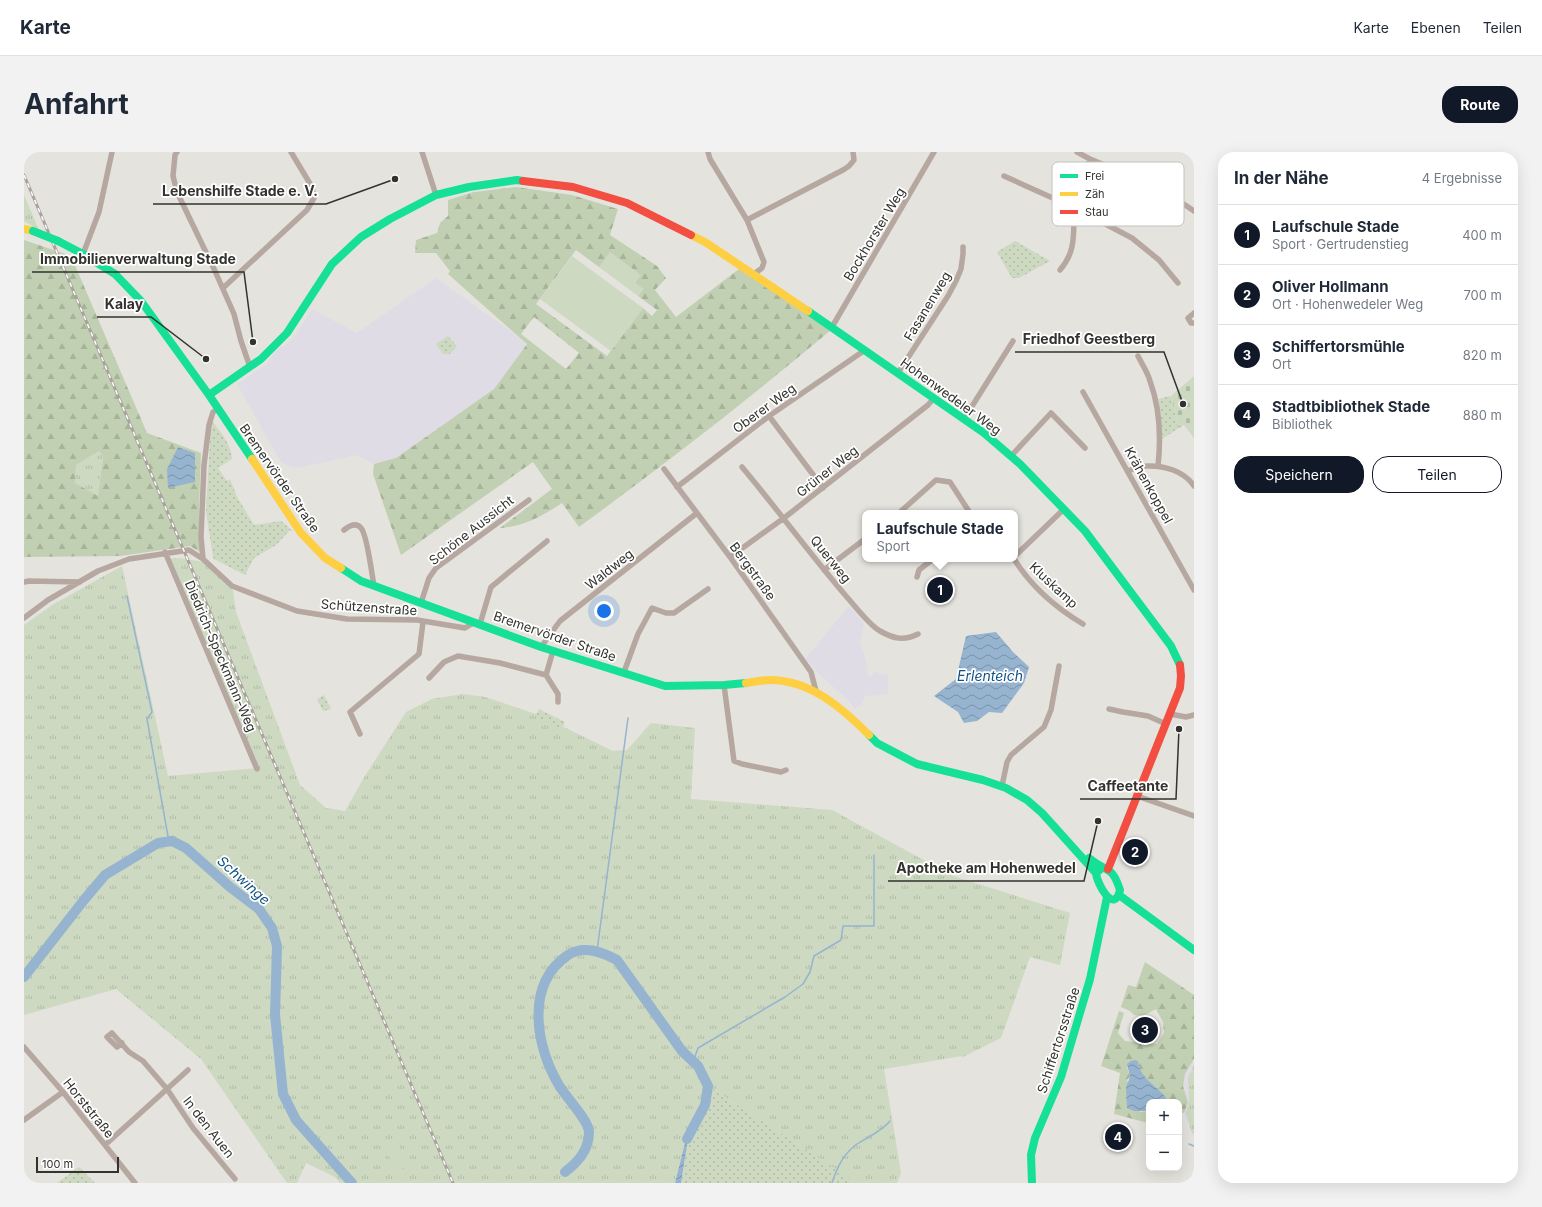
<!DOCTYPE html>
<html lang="de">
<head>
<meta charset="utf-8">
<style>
	body { margin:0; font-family:Inter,sans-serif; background:#f2f2f3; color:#1f2937 }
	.controls { position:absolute; right:12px; bottom:12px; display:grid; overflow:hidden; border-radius:8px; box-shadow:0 4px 16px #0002 }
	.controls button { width:36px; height:36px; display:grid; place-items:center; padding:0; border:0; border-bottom:1px solid #e0e1e3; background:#fff; color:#1f2937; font:20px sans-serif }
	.scale { position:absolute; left:12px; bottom:10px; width:83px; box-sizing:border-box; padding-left:4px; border:2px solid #32322e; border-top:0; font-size:11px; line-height:14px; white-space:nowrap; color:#32322e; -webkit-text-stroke:3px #fff; paint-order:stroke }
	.you { position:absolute; left:580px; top:459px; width:14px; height:14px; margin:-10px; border:3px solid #fff; border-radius:50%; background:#1a73e8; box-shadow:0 0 0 6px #1a73e833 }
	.badge { display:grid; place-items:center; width:26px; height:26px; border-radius:50%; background:#111827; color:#fff; font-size:13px; font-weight:700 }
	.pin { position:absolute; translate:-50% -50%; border:2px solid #fff; box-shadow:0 1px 4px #0006 }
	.popup { position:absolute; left:838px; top:358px; width:156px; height:52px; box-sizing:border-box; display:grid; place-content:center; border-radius:8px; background:#fff; filter:drop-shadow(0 1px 3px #0005); font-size:13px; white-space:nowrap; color:#747a83 }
	.popup b { font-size:15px; color:#1f2937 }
	.popup::after { content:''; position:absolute; left:50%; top:100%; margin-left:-8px; border:8px solid transparent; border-top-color:#fff }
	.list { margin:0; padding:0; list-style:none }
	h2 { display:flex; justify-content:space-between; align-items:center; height:52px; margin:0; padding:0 16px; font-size:17px }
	h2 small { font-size:13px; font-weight:400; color:#747a83 }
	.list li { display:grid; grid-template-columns:26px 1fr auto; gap:12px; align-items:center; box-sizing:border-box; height:60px; padding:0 16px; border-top:1px solid #e0e1e3 }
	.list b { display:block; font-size:15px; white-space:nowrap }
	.list p { margin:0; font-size:13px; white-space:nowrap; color:#747a83 }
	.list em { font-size:13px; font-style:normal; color:#747a83 }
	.actions { display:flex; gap:8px; padding:12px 16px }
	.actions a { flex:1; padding:9px 0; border:1px solid #111827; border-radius:16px; text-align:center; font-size:14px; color:#111827 }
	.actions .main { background:#111827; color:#fff }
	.map { position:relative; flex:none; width:1170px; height:1031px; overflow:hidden; border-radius:16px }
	header { display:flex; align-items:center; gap:24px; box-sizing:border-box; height:56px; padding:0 20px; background:#fff; border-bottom:1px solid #e0e1e3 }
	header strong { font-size:19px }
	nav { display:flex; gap:22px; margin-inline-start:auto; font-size:14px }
	.intro { display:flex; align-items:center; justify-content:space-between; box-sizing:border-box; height:96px; padding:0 24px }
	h1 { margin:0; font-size:28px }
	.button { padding:10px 18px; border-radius:16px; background:#111827; color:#fff; font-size:14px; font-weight:700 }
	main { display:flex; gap:24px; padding:0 24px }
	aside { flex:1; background:#fff; border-radius:16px; box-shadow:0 4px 16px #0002 }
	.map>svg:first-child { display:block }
	.commercial { fill:#e0dce6 }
	.grass { fill:url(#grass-tufts) }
	.forest { fill:url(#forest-firs); fill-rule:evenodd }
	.cemetery { fill:url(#cemetery-stones) }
	.park { fill:url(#park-dots) }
	.pitch { fill:#cdd9c1 }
	.water { fill:url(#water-waves) }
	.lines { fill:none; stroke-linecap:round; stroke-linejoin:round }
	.stream { stroke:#96b4d0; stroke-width:1.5 }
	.river { stroke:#96b4d0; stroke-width:10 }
	.street { stroke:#b6a8a1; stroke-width:5.5 }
	.fast { stroke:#16e098; stroke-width:8 }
	.slow { stroke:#ffcf43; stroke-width:8 }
	.jam { stroke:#f24e42; stroke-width:8 }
	.rail-casing { stroke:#a9a29d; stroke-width:3 }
	.rail { stroke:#fff; stroke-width:1.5; stroke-dasharray:4.5; stroke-linecap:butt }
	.fast-bridge { stroke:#16e098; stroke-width:8 }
	.labels { text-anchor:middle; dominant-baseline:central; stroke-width:3.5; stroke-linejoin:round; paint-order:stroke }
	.street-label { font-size:13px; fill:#32322e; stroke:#fff }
	.water-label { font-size:14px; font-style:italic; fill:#0e5186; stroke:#fff }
	.key { fill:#fff; stroke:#c2c2c0; stroke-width:1 }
	.key-label { font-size:11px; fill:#32322e }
	.leader { fill:none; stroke:#32322e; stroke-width:1.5 }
	.callout-dot { fill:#32322e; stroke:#fff; stroke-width:1.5 }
	.callout-label { font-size:14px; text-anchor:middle; font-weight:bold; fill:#32322e; stroke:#fff; stroke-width:3.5; stroke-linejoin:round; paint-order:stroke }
</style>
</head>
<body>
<header>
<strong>Karte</strong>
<nav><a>Karte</a><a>Ebenen</a><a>Teilen</a></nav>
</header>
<div class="intro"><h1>Anfahrt</h1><a class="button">Route</a></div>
<main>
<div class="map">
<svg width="1170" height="1031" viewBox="0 0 1170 1031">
	<defs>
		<pattern id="grass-tufts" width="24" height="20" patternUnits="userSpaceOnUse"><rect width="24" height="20" fill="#cdd9c1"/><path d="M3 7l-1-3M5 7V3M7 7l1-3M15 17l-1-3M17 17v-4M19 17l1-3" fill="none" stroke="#b0bba6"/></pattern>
		<pattern id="forest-firs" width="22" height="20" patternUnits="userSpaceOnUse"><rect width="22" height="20" fill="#c1d0b2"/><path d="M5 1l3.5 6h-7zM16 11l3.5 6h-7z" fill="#a6b399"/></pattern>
		<pattern id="cemetery-stones" width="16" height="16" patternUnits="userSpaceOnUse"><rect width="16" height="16" fill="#cdd9c1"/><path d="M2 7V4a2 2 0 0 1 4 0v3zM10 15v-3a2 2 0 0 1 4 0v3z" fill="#b0bba6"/></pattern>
		<pattern id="park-dots" width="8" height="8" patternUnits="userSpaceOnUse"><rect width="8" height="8" fill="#cdd9c1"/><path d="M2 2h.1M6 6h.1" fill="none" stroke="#b0bba6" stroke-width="1.8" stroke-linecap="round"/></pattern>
		<pattern id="water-waves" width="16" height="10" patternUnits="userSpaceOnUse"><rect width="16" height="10" fill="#96b4d0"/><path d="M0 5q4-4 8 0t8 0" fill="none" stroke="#7b93a9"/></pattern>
	</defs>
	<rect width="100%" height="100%" fill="#e4e3dd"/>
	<path class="commercial" d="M412,126L503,191L470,237L372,306L350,312L333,303L274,316L262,313L255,307L213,232L243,212L251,200L257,195H260L272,182L288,157L333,181Z
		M825,454L840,471L836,489L844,517L842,519L847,525L850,520L864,523V542L841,544L838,552L831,557L822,546L796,523L781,507Z
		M1170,907V983L1168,982L1160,961L1164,950L1159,934L1161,922Z"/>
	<path class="grass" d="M0,43L15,78L0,69Z
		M75,299L79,304L74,345L51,332L52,313Z
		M155,406L180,410L209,438L212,460L276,633L302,656L321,659L341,624L382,560L408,547L439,542L461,545L515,563L589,599L603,598L627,571L671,576L667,647L808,658L929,724L1046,761L1036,813L1006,805L977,886L939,905L938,904L860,917L877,1021L873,1031H827V1027L684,934L681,953L661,991L651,1031H316L311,1025L282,1011L273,1031H263L177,907L92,837L0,863V473L28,453L98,414L144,624L234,616L145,407Z
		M1170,913V982L1168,981L1162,961L1165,949L1164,926Z"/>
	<path class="forest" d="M492,35L548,43L594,57L586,83L633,114L642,126L631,138L652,165L715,117L807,178C725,247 641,312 555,375L538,351C519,364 498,375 476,376L528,337L509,310L377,403L349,322L350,312L372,306L470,237L503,192L424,122L426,119L412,101H391L392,88L413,81L416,71L424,64V48L450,40ZM552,98L575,115L616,123L611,131L619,137L614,144L633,158L628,164L619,156L583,204L512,152ZM510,165L555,201L542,217L497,182Z
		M0,88L47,104L123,281L177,301L175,356L176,400L166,394L96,404L0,405ZM75,299L79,304L74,344L51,331L52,313Z
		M1121,810L1170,843V907L1161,922L1159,934L1164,950L1160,961L1155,960V950H1145C1136,934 1116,928 1114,909L1103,915L1106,925L1103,928L1116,960L1125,959V970L1124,971L1090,962L1096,921L1077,914L1095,859L1100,861L1094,881L1101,889L1133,892L1140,881L1139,870L1132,857L1119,864L1110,863L1106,859L1097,855L1104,833L1112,835Z"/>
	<path class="cemetery" d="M1170,224V286L1160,273L1155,276L1147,244Z"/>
	<path class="park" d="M991,89L1026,109L995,126H988L973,100Z
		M424,184L433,194L426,202H419L412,192Z
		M1147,244L1155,276L1138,287L1137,265L1134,247Z
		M189,270C197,281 207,292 208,307L194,316L203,329L206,327L213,345L230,373L257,369L270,380L266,378L252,393L230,406L221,423L190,407L189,405L182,359L187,271Z
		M300,543L307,557L299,559L293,547Z
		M515,557L541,570L538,577L511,564Z
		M684,934L827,1027V1031H657L663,993L681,953Z
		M55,1015L71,1031H33Z"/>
	<path class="pitch" d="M586,100L617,123L611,131L619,137L614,144L575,115Z
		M548,104L619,156L587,199L516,147Z
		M370,985L385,1013L373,1019L358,992Z"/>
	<path class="water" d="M154,295L171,301V330L144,336L143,317Z
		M972,480L989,500L1005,515L1000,531L978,561L965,560L953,569L940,571L934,560L910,544L932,527L942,484Z
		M1111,908L1114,909C1116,928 1136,934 1145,950H1125L1124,959H1110L1103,956L1102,935L1106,925L1103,912L1107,909Z
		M681,953L663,993L657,1031H651L661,991Z"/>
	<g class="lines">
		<path class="stream" d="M103,444L128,560L123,567L145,690
			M573,799L604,566
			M669,910L674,896L761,845L779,832L786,820L790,804L817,788L819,774H850V703
			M1165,992L1170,994
			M808,1031C813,1016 819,1002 833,992C845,984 857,980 866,969"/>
		<path class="river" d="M0,825L60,748L81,723L134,691L148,689L162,696L206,735L235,757L248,776L253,794L251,863L259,942L272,968L328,1031
			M541,1020C554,1010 565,998 565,980C565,969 543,946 536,935C512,896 500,833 544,803C560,793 578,800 593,808L658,899L674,914L684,934L681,953L663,987"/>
		<path class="street" d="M153,0L151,3L149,24L153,40L191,119L210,162L217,189L226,215
			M398,0L412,43
			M684,0L686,7L723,68L740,110L738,116L730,122
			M1053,0L1066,7L1136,36L1170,59
			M980,24L1051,56L1108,86L1135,108L1154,131
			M723,68L819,18L825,14L830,8L829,0
			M59,102L75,60L88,0
			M1036,118C1054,97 1048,79 1051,55C1053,38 1060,23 1066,7
			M199,136L283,58L290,46L288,35L267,0
			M1170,161L1164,166L1167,171H1170
			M808,175L910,0
			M1114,204C1118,212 1124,221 1126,229C1136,256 1137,286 1134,314
			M874,221L924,144L932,129L937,117L939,102V95
			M1059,240L1170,438
			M745,264L799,336
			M940,267L989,189
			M987,304L1027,261L1061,296
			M718,315C754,358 786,402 822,444C830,453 846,474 856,479C870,487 880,489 894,482
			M640,317L706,405L787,520L792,539
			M1104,319C1110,317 1116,314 1122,314C1140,313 1160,319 1170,334
			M653,335L745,264L841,198
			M875,361L912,328L926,330L946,361
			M320,378C325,374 332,370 337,376C343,382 348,423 350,434
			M141,400L233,617
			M991,404L1040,357
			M706,405L760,366L904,253L910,246
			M179,407L177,385L180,313L185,273L189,260L194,257
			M990,407C1007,434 1032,456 1059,472
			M800,418L841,387
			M893,425L895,418L909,407
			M0,430L5,429L56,430
			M397,451L405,426L412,416L505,348
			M0,466L24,448L74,419L105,407L165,398L179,407L208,434L273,459L323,467L393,468L441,476L451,470
			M456,472L467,435L523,389
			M517,495L536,469L673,361
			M600,520L614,482L628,456L642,461H650L684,437
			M522,523L534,542V550
			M405,526L420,510L434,504L476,511L522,523L529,499
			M700,533L710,609L718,612L757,620L762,618
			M1085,557L1099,560L1124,564L1142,572
			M1146,562L1162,565L1170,563
			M336,582L326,560L395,502L399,470
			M978,634L983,610L987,603L1020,575L1027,558L1035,514
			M1113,644L1170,664
			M98,891L93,895L83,885L88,881L105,900L119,909L143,937L169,976L211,1027
			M0,895L39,940L111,1031
			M0,968L39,940
			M81,993L164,918"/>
		<path class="fast" d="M34,89L59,102L91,122L117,149L185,243L228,307
			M784,159L960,281L996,312L1061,379L1147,494L1156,513
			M185,243L237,207L263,181L308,112L337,85L366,67L412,43L445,35L493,28L499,29
			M317,416L337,429L517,495L641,534L700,533L722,531
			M845,583L853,591L893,612L959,628L982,636L1003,648L1018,661L1072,721
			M1065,706C1083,721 1088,713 1096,738C1090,763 1073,732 1072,721L1078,716
			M1095,743L1170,798
			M1008,1031L1007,1003L1011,986L1037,925L1066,827L1083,745"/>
		<path class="slow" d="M0,77L9,79
			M667,83L681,90L784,159
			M228,307L277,381L301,406L317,416
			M722,531C730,530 738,528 746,528C787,528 819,557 845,583"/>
		<path class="jam" d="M499,29L549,35L603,51L667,83
			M1084,717L1156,536L1157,524L1156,513"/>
		<defs>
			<path id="rail" d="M0,23L429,1031"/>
		</defs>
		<use href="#rail" class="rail-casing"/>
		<use href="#rail" class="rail"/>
		<path class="fast-bridge" d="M9,79L34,89"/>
	</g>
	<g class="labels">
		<g class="street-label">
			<text transform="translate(850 82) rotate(-59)">Bockhorster Weg</text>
			<text transform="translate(903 154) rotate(-59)">Fasanenweg</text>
			<text transform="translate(927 244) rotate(36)">Hohenwedeler Weg</text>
			<text transform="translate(740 256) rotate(-36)">Oberer Weg</text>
			<text transform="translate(803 319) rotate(-38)">Grüner Weg</text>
			<text transform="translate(256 326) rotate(55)">Bremervörder Straße</text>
			<text transform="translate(1125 333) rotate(61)">Krähenkoppel</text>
			<text transform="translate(447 378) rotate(-38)">Schöne Aussicht</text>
			<text transform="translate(807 407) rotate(51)">Querweg</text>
			<text transform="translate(585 417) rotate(-38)">Waldweg</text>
			<text transform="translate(729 419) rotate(54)">Bergstraße</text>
			<text transform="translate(1030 433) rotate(43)">Kluskamp</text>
			<text transform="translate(345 455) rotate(4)">Schützenstraße</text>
			<text transform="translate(531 484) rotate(19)">Bremervörder Straße</text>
			<text transform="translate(197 504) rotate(67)">Diedrich-Speckmann-Weg</text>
			<text transform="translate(1034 888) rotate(-72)">Schiffertorsstraße</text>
			<text transform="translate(65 956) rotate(51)">Horststraße</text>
			<text transform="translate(185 975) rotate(52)">In den Auen</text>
		</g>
		<g class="water-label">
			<text x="966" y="523">Erlenteich</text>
			<text transform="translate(220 728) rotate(42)">Schwinge</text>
		</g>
	</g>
	<rect x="1028" y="10" width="132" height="64" rx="6" class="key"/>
	<rect x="1036" y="22" width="18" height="4" fill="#16e098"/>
	<rect x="1036" y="40" width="18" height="4" fill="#ffcf43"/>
	<rect x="1036" y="58" width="18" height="4" fill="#f24e42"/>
	<g class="key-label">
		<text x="1061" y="28">Frei</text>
		<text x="1061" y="46">Zäh</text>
		<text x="1061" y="64">Stau</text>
	</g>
	<path class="leader" d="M371 27L302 52H129M229 190L220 120H8M182 207L127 165H73M1159 252L1140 200H991M1155 577L1152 647H1056M1074 669L1060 729H864"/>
	<g class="callout-dot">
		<circle cx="371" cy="27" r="4"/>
		<circle cx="229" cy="190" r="4"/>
		<circle cx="182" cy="207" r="4"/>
		<circle cx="1159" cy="252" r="4"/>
		<circle cx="1155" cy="577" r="4"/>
		<circle cx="1074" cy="669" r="4"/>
	</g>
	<g class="callout-label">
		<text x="216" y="44">Lebenshilfe Stade e. V.</text>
		<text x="114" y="112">Immobilienverwaltung Stade</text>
		<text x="100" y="157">Kalay</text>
		<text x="1065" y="192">Friedhof Geestberg</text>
		<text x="1104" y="639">Caffeetante</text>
		<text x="962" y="721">Apotheke am Hohenwedel</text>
	</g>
</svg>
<div class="controls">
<button>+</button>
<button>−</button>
</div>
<div class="scale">100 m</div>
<div class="you"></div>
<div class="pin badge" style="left:916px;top:438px">1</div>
<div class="popup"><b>Laufschule Stade</b>Sport</div>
<div class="pin badge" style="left:1111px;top:700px">2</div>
<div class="pin badge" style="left:1121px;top:878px">3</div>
<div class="pin badge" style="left:1094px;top:985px">4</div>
</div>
<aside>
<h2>In der Nähe<small>4 Ergebnisse</small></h2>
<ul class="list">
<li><span class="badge">1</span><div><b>Laufschule Stade</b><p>Sport · Gertrudenstieg</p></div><em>400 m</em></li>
<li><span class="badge">2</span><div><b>Oliver Hollmann</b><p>Ort · Hohenwedeler Weg</p></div><em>700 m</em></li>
<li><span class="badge">3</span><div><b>Schiffertorsmühle</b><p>Ort</p></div><em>820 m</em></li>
<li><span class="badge">4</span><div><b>Stadtbibliothek Stade</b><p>Bibliothek</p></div><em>880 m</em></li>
</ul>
<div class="actions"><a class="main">Speichern</a><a>Teilen</a></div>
</aside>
</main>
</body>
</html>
